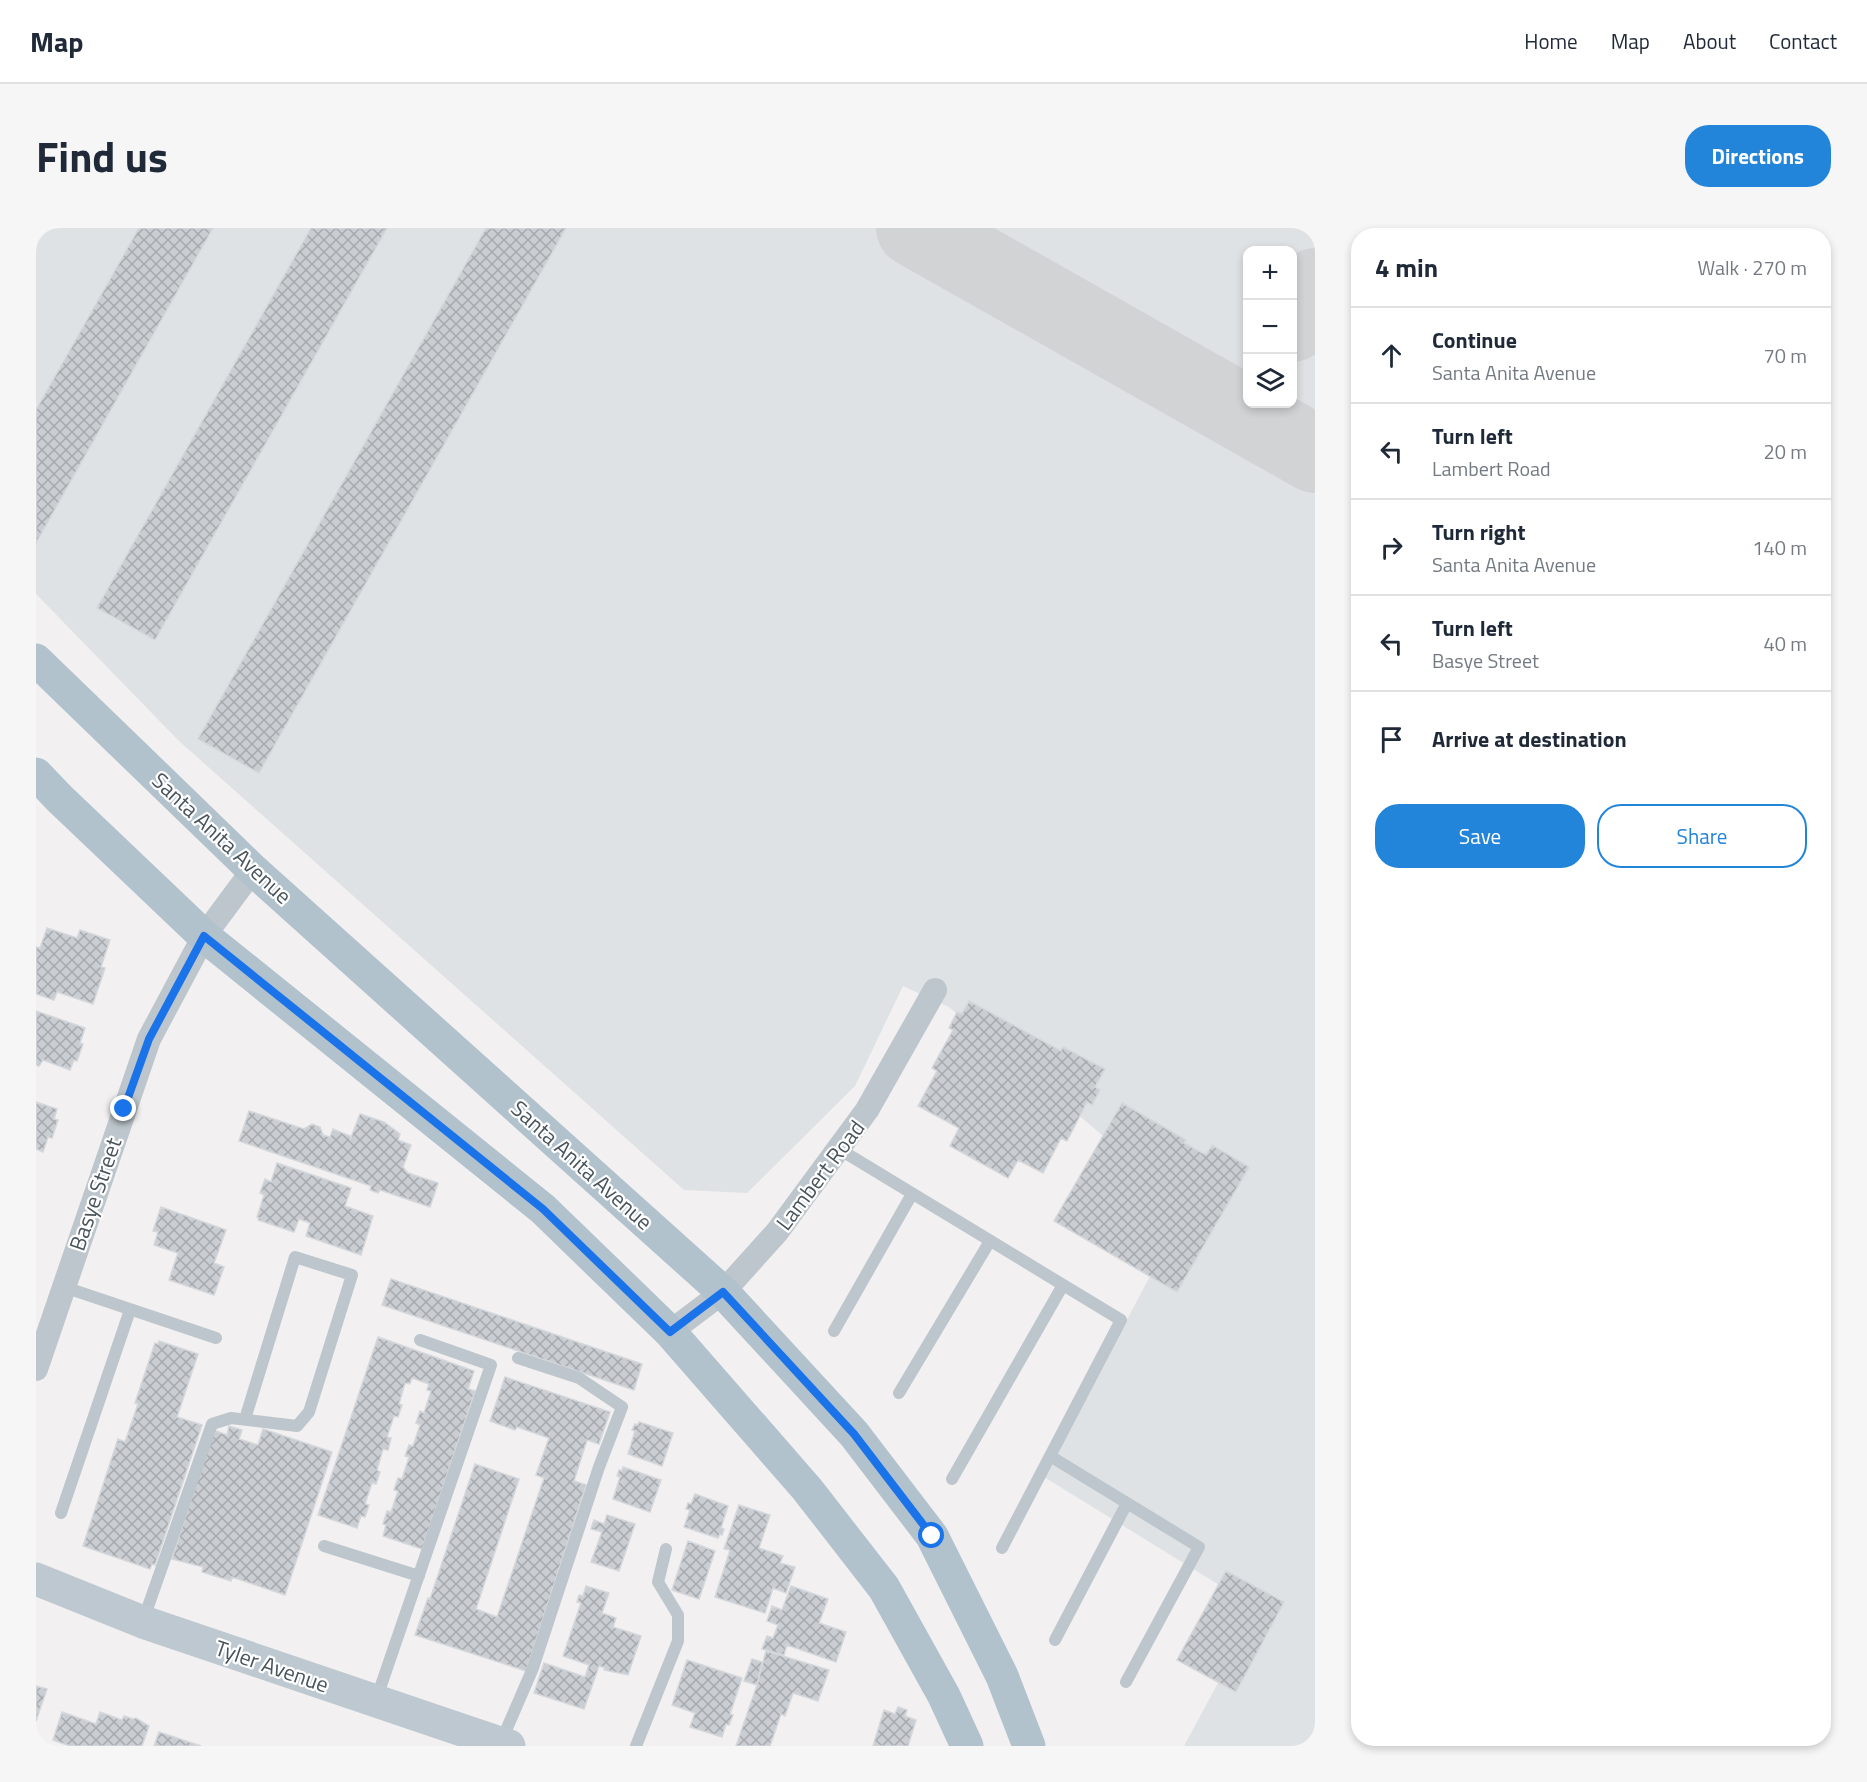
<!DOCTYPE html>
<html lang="en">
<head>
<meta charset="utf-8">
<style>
	body { margin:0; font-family:"Titillium Web",sans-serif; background:#f6f6f7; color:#1f2937 }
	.controls { position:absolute; right:18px; top:18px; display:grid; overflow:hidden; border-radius:12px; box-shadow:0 3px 9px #0003 }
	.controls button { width:54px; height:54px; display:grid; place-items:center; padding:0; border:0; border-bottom:2px solid #e0e1e3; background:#fff; color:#1f2937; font:30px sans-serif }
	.stop { position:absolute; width:18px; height:18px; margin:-14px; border:4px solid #1a73e8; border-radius:50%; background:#fff }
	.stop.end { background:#1a73e8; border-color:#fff; box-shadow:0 2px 6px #0008 }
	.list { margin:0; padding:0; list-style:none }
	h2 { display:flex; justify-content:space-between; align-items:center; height:78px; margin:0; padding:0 24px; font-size:26px }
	h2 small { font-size:20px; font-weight:400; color:#747a83 }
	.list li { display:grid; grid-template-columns:39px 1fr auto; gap:18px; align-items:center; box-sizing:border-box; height:96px; padding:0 24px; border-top:2px solid #e0e1e3 }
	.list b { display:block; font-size:22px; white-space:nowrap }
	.list p { margin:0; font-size:20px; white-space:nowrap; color:#747a83 }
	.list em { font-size:20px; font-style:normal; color:#747a83 }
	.actions { display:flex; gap:12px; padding:18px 24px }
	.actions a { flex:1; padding:14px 0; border:2px solid #2385d9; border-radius:24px; text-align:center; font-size:21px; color:#2385d9 }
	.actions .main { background:#2385d9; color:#fff }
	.icon { flex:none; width:33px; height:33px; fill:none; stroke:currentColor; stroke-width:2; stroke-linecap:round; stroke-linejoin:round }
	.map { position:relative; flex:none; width:1279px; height:1518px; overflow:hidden; border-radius:24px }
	header { display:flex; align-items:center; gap:36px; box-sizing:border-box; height:84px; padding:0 30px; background:#fff; border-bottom:2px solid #e0e1e3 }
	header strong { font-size:28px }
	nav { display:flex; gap:33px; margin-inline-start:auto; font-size:21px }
	.intro { display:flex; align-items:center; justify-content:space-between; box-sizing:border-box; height:144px; padding:0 36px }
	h1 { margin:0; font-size:42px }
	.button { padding:15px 27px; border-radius:24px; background:#2385d9; color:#fff; font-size:21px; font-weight:700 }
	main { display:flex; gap:36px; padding:0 36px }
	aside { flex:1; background:#fff; border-radius:24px; box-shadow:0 3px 9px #0003 }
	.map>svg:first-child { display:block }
	.airport { fill:#dfe2e4; fill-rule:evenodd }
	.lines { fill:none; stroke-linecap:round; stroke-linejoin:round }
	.taxiway { stroke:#d2d3d5; stroke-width:78 }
	.building { fill:url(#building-cross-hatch); stroke:#d4d7db; stroke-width:1.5 }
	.lane { stroke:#bcc6cc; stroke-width:12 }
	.street { stroke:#bcc6cc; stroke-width:24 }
	.secondary { stroke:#bdc8d0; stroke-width:33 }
	.primary { stroke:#b1c2cd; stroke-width:33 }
	.route { stroke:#1a73e8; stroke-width:8 }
	.labels { text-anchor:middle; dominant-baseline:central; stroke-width:4.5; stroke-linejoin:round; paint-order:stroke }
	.street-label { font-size:22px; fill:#49555c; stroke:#fff }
</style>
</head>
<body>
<header>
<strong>Map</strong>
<nav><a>Home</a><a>Map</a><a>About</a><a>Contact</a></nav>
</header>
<div class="intro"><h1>Find us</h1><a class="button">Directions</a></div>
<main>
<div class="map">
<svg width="1279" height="1518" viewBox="0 0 1279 1518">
	<defs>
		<pattern id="building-cross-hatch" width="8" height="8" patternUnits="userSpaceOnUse" patternTransform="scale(1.5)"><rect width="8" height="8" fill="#caced2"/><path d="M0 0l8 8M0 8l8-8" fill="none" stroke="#a6aaae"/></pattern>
	</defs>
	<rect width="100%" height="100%" fill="#f2f0f0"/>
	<path class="airport" d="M0,0H1279V1518H1148L1222,1381L1008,1249L1151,978L913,779L867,758L819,858L711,965L648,962L143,513L0,366ZM1212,22H1256V176H1212Z"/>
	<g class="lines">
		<path class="taxiway" d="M879,0L1279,226
			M1256,95L1279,59"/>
	</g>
	<path class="building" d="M103,0H177L0,315V182Z
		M275,0H351L119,412L61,380Z
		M450,0H530L223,545L162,511Z
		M11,700L41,710L44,702L74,712L65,739L69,740L57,776L21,764L18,772L0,766V719L4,720Z
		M933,773L1025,823L1027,819L1069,841L1059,859L1064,862L1056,877L1051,874L1031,913L1025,910L1007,945L982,932L972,950L914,918L923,900L882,878L901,843L896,840L917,802L913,800L921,784L926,786Z
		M0,783L49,800L44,815L47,816L41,833L38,832L34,842L7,832L3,838L0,837Z
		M0,874L21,881L18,891L22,892L16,910L12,909L7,924L0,921Z
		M1086,875L1150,912L1148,915L1170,927L1176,917L1213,939L1141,1064L1018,993Z
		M213,883L268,901L276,896L284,899L287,907L294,909L297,901L314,908V912L324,886L348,894L364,906L362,912L375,917L367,939L372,945L402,955L394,979L344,962L342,965L334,962L335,958L203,913Z
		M241,935L315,960L309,978L337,988L325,1027L270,1008L274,995L263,991L258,1004L222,992L223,990L221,989L228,967L224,965L229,951L235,954Z
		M125,979L190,1002L178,1035L188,1039L178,1067L133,1052L142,1025L118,1017L122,1004L117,1003Z
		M355,1051L606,1136L598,1162L346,1077Z
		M342,1109L438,1143L432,1161L439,1163L386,1321L347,1308L350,1297L347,1296L351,1283L355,1284L362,1263L358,1262L362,1250L366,1251L373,1229L369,1228L373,1217L377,1218L384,1197L380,1195L384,1183L388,1185L395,1163L391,1162L393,1156L376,1150L374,1156L369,1155L363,1176L366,1177L362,1189L358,1188L351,1209L355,1210L352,1222L347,1221L341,1242L344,1244L340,1256L336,1255L329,1276L333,1277L329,1289L325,1288L321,1300L282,1287Z
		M123,1113L162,1126L141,1189L166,1197L119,1337L116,1336L114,1341L47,1318L82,1211L89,1214L102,1176L99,1175L119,1115L122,1116Z
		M469,1149L574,1184L563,1216L551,1212L538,1253L550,1257L490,1443L379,1407L392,1370L394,1371L439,1236L483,1251L440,1381L461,1389L508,1250L500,1247L513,1210L481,1199L479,1202L454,1193Z
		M603,1194L637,1205L626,1238L592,1226L599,1203L596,1202L599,1196L602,1197Z
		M193,1198L206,1202L203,1211L222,1217L227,1201L296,1224L249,1367L196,1349L195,1353L166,1344L167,1339L136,1331L173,1215L180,1203L191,1207Z
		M587,1239L625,1252L614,1284L577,1271L584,1249L581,1248L583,1242L586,1243Z
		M659,1266L692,1278L685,1300L688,1301L686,1307L684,1306L682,1310L648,1299L654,1282L650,1281L652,1275L655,1276Z
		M703,1277L734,1287L723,1320L747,1328L744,1335L759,1339L750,1365L737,1360L729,1385L679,1369L694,1322L688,1321Z
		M571,1287L599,1296L583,1343L555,1334L566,1304L555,1301L558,1292L568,1296Z
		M652,1313L679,1323L663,1371L636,1362Z
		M1190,1343L1248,1374L1200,1464L1141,1432Z
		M550,1358L573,1365L566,1385L580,1390L577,1399L605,1408L592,1447L568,1442L569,1440L563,1438L548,1481L498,1465L508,1435L549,1449L553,1437L527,1428L545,1375L541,1374L543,1367L547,1368Z
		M755,1358L792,1371L783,1395L810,1404L800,1434L751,1417L748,1427L726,1421L731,1408L737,1410L742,1397L731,1393L736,1378L746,1382Z
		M730,1423L793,1442L782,1473L757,1465L749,1488L745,1486L734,1518H700L721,1457Z
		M716,1431L726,1434L721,1457L708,1453Z
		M651,1432L706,1450L694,1486L697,1487L693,1497L690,1496L686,1509L654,1499L659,1485L636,1477Z
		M0,1458L11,1461L0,1493Z
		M862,1479L871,1482L869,1488L880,1492L872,1518H837L848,1482L859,1486Z
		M26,1484L60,1496L64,1484L86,1492L88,1488L97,1491L100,1490L113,1498L106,1518H34L17,1512Z
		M123,1504L165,1518H118Z"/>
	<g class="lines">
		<path class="lane" d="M803,921L1085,1092L966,1320
			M28,1059L180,1110
			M798,1103L876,966
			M863,1165L954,1013
			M1014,1228L1163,1319L1090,1454
			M916,1251L1027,1057
			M25,1285L94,1082
			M288,1318L383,1348
			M107,1393L176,1196L195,1190L261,1198L273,1184L316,1047L259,1029L209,1191
			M1019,1412L1091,1275
			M340,1472L455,1137L384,1112
			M465,1514L497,1440L563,1239L586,1179L543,1150L482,1130
			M600,1518L642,1413V1387L622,1354L630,1321"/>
		<path class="street" d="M634,1104L687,1064L741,1004L831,882L899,762
			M0,1141L113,811L168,708L217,642"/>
		<path class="secondary" d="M0,1351L107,1394L473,1518"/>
		<path class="primary" d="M0,432L217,642L687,1064L818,1206L896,1308L966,1448L993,1518
			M0,546L23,570L168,708L507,981L634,1104L771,1261L848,1360L908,1468L931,1518"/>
	</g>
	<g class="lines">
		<path class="route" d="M88,881L113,811L168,708L507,981L634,1104L687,1064L818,1206L896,1308"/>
	</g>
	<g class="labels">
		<g class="street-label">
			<text transform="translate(186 610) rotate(43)">Santa Anita Avenue</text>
			<text transform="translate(546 937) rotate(42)">Santa Anita Avenue</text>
			<text transform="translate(784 947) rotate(-53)">Lambert Road</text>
			<text transform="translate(59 966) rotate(-71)">Basye Street</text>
			<text transform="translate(236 1438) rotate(19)">Tyler Avenue</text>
		</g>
	</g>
</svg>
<div class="controls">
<button>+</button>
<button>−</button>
<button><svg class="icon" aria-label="layers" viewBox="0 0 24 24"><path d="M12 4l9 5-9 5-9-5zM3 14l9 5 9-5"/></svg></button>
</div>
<div class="stop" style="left:896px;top:1308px"></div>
<div class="stop end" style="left:88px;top:881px"></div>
</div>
<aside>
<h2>4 min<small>Walk · 270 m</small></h2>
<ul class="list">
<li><svg class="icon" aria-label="ahead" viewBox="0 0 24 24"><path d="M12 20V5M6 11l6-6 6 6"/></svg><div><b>Continue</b><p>Santa Anita Avenue</p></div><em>70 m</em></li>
<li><svg class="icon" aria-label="left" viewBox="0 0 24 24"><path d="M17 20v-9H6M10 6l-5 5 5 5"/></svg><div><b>Turn left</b><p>Lambert Road</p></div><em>20 m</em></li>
<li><svg class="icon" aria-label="right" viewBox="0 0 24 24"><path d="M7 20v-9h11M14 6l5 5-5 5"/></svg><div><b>Turn right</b><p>Santa Anita Avenue</p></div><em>140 m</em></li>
<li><svg class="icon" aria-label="left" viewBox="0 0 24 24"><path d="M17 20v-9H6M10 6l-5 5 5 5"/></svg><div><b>Turn left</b><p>Basye Street</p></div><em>40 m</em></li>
<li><svg class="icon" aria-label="arrive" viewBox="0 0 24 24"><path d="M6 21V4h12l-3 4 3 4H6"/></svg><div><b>Arrive at destination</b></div></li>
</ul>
<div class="actions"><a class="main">Save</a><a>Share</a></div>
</aside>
</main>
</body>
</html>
